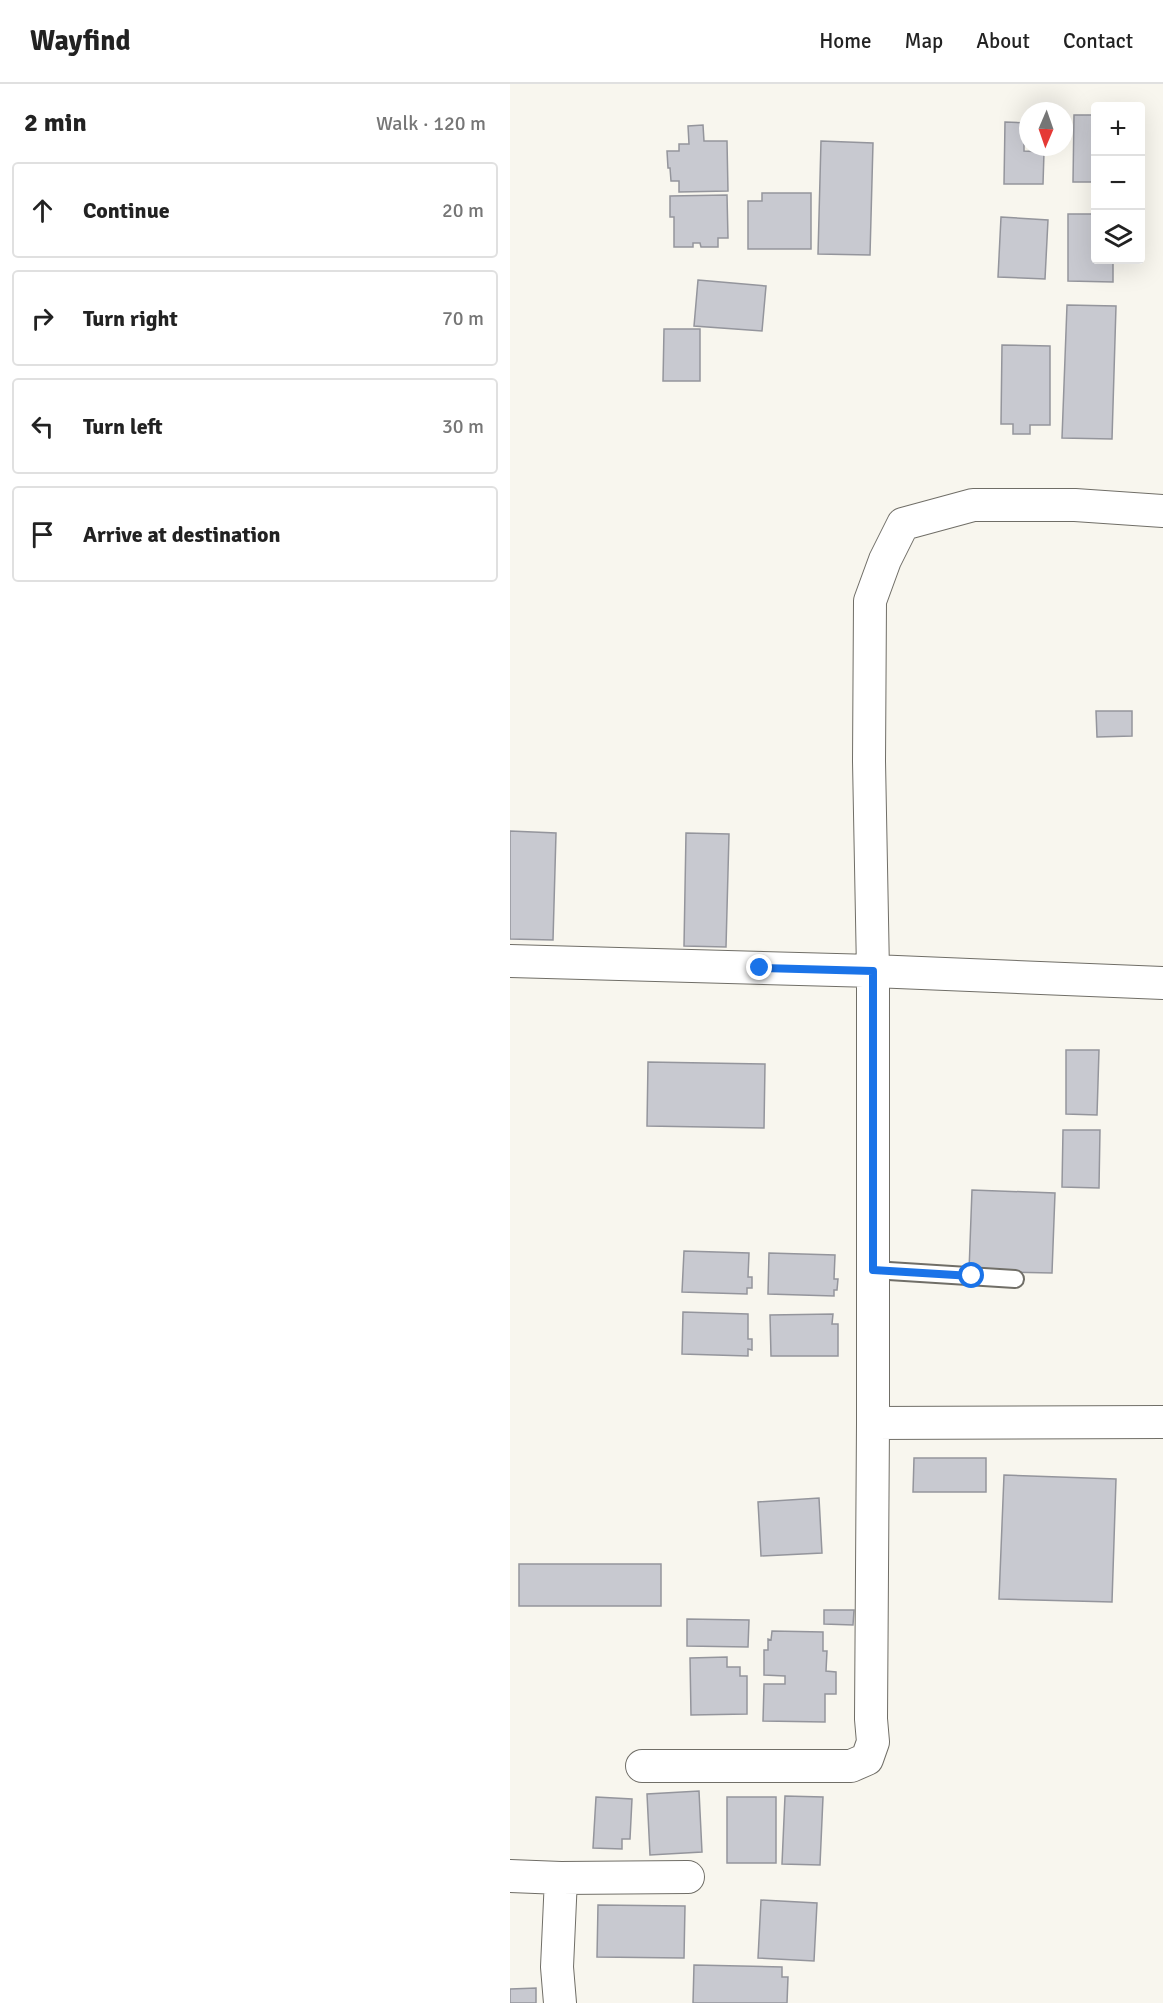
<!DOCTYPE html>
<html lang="en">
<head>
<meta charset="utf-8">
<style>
	body { margin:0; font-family:Signika,sans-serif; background:#f6f6f6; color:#222 }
	.controls { position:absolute; right:18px; top:18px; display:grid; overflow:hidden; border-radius:6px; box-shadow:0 6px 24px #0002 }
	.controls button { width:54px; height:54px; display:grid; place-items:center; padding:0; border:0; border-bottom:2px solid #e0e0e0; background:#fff; color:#222; font:30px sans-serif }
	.compass { position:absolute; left:509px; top:18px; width:54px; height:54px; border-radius:50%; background:#fff; box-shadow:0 6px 24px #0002; rotate:182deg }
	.stop { position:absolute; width:18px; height:18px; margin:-14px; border:4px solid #1a73e8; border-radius:50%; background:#fff }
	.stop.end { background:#1a73e8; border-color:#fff; box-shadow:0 2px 6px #0008 }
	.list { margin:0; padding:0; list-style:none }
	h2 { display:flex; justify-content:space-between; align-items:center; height:78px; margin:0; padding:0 24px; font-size:26px }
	h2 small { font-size:20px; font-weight:400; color:#767676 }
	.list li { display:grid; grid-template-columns:39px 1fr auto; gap:18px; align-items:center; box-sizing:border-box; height:96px; margin:0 12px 12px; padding:0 12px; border:2px solid #e0e0e0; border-radius:6px }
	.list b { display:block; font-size:22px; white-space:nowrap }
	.list em { font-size:20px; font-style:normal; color:#767676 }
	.icon { flex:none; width:33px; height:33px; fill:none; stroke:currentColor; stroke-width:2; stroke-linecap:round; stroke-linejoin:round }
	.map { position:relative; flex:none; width:653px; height:1919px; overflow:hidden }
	header { display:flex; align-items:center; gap:36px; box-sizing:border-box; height:84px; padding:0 30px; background:#fff; border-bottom:2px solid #e0e0e0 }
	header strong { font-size:28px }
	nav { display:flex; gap:33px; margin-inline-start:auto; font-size:21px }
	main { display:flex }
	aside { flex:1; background:#fff }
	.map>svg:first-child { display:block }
	.building { fill:#c8c9d0; stroke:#94959c; stroke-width:1.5 }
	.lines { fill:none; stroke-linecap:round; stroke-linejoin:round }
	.lane-casing { stroke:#706e67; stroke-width:20 }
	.street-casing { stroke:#706e67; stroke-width:34 }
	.lane { stroke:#fff; stroke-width:16 }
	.street { stroke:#fff; stroke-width:32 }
	.route { stroke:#1a73e8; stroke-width:8 }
</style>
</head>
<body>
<header>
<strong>Wayfind</strong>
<nav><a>Home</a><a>Map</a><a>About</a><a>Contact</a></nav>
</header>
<main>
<aside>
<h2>2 min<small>Walk · 120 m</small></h2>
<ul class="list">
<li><svg class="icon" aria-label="ahead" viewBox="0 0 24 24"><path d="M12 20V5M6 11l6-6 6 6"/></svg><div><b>Continue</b></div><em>20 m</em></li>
<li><svg class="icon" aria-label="right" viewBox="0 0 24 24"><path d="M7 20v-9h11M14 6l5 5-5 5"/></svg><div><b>Turn right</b></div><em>70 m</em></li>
<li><svg class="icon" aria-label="left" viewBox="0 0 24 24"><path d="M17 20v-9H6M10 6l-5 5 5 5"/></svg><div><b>Turn left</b></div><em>30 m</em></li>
<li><svg class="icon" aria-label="arrive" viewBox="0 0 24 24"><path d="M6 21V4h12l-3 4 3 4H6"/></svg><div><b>Arrive at destination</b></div></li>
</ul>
</aside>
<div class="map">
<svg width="653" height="1919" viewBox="0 0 653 1919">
	<rect width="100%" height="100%" fill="#f8f6ee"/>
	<path class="building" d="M564,31H586V52H583V66H586V98H563Z
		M495,38L518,39V57L514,56V67L534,68L533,100H494Z
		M193,41L194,57H217L218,107L169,108V97H161L160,84H158L157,67H169V60H179L178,42Z
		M311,57L363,59L360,171L308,170Z
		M252,109H301V165H238V117H252Z
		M217,111L218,154H208V163H191L190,159H183V163H164V133H160V112Z
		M558,130H586V176H603V198L558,197Z
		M491,133L538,136L535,195L488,193Z
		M188,196L256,202L252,247L184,242Z
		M557,221L606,222L602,355L552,354Z
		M154,245H190V297H153Z
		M492,261L540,262V341H520V350H503V340H491Z
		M586,627H622V652L587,653Z
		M0,747L46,749L43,856L0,855Z
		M176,749L219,750L216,863L174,862Z
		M556,966H589L587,1031L556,1030Z
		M138,978L255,980L254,1044L137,1042Z
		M553,1046H590L589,1104L552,1103Z
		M462,1106L545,1109L542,1189L459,1187Z
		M174,1167L239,1169L238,1193H242V1204H237V1210L172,1208Z
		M259,1169L325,1171L324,1195H328L327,1206H324V1212L258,1210Z
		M173,1228L238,1230V1255H242V1266L238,1265V1272L172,1270Z
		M323,1230L322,1240H328V1272H261L260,1231Z
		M404,1374H476V1408H403Z
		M494,1391L606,1395L602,1518L489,1515Z
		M309,1414L312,1469L251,1472L248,1418Z
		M9,1480H151V1522H9Z
		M314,1526H344L343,1541L314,1540Z
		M177,1535L239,1536L238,1563L177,1562Z
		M262,1547L313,1548V1567H317L316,1587L326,1588V1610H315V1638L253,1637L254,1600H275V1592L254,1591V1566H258V1555L261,1556Z
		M217,1573V1583H230V1592H237V1630L181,1631L180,1574Z
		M189,1707L192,1768L140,1771L137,1710Z
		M275,1712L313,1713L310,1781L272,1780Z
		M86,1713L122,1715L120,1755H112V1765L83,1764Z
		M217,1713H266V1779H217Z
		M251,1816L307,1819L304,1877L248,1874Z
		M88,1821L175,1822L174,1874L87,1873Z
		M184,1881L272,1883V1893H278L277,1919H183Z
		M26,1904V1919H0V1905Z"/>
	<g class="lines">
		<defs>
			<path id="lane" d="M363,1186L505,1195"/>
			<path id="street" d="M0,877L363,887L653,899
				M363,1339L653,1338
				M132,1682H341L357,1675L363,1658L361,1635L363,1339V887L359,677L360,517L375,476L393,440L463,421H565L653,427
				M0,1792L51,1794L178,1793
				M50,1919L47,1883L51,1794"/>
		</defs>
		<use href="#lane" class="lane-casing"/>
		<use href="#street" class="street-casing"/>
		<use href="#lane" class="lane"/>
		<use href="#street" class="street"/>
	</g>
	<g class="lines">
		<path class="route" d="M250,884L363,887V1186L462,1192"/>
	</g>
</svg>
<div class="controls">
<button>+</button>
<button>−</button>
<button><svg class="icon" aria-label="layers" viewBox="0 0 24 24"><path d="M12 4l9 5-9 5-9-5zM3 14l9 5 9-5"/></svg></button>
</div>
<svg class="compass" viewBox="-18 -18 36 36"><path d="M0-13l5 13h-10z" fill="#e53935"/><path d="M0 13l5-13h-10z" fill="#767676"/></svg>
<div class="stop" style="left:462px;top:1192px"></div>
<div class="stop end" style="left:250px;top:884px"></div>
</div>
</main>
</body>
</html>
